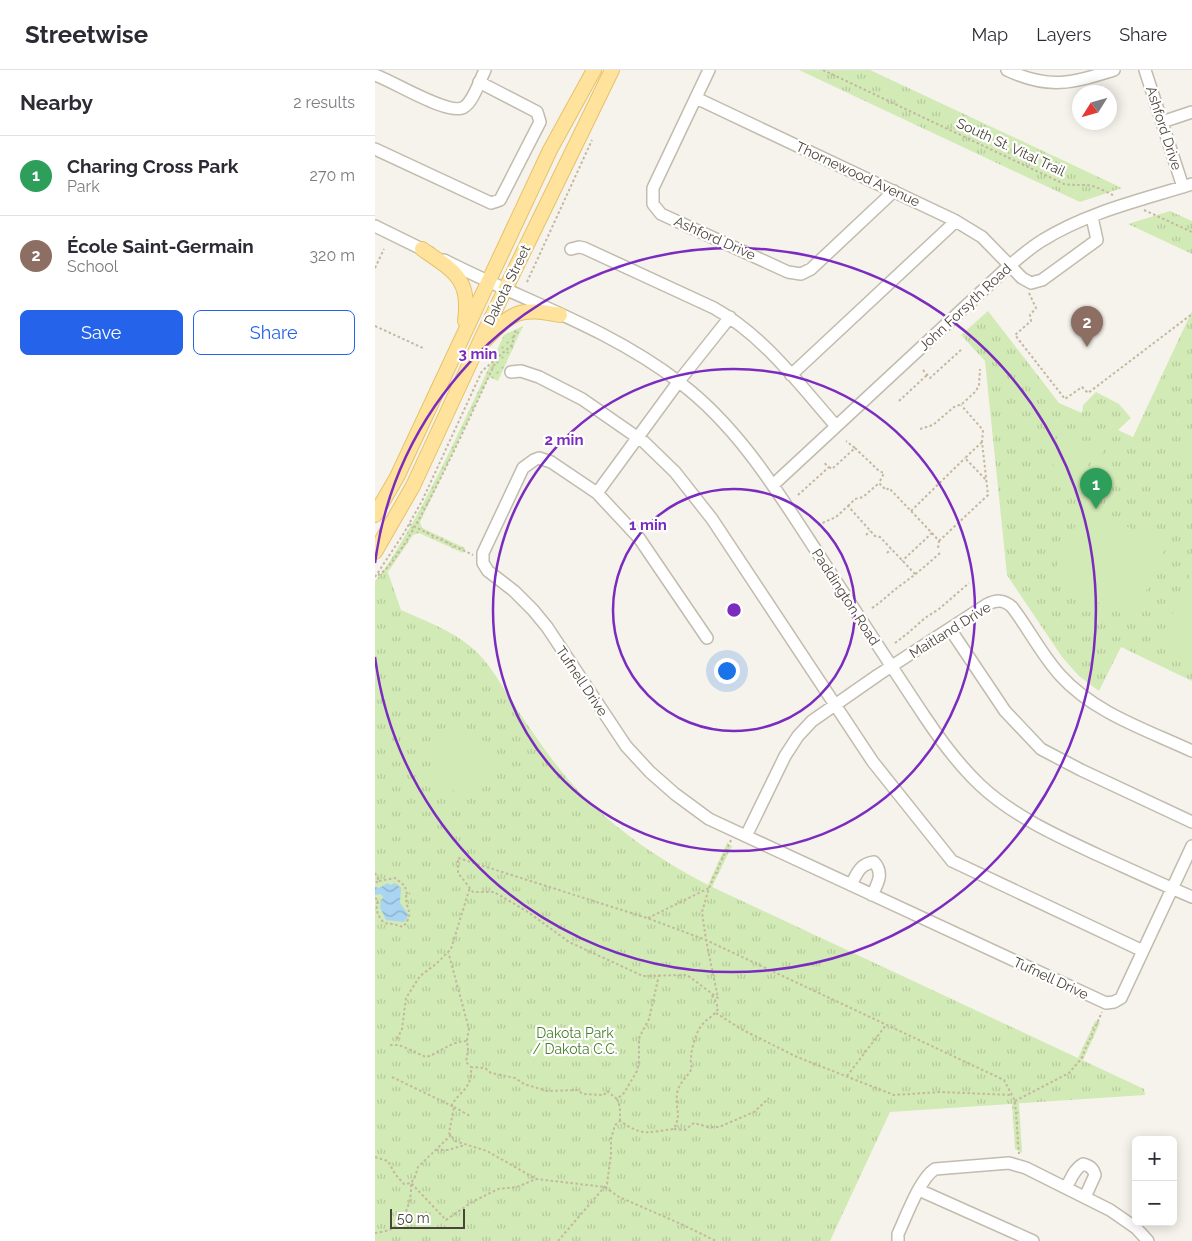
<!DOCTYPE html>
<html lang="en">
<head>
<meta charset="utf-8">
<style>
	body { margin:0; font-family:Raleway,sans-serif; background:#f7f7f7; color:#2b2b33 }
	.controls { position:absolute; right:15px; bottom:15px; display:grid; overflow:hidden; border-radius:8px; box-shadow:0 2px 12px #0003 }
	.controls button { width:45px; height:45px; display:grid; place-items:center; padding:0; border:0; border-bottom:1px solid #e1e1e2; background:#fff; color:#2b2b33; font:25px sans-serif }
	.compass { position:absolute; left:697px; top:15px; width:45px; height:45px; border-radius:50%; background:#fff; box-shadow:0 2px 12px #0003; rotate:233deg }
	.scale { position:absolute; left:15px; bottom:12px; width:75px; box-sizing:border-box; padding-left:5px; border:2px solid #4b4439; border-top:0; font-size:14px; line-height:18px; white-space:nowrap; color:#4b4439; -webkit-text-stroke:4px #fff; paint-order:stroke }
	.you { position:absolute; left:351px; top:600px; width:18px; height:18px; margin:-12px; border:4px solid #fff; border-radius:50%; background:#1a73e8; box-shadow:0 0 0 8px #1a73e833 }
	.badge { display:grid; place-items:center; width:32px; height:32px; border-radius:50%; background:#2563eb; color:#fff; font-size:16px; font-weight:700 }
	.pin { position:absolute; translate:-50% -41px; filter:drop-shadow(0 1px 2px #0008) }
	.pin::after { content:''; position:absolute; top:26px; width:18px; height:15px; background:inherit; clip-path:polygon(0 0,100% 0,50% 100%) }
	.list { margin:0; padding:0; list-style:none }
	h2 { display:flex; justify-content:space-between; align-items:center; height:65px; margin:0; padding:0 20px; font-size:21px }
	h2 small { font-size:16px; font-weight:400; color:#7c7c81 }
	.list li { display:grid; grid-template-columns:32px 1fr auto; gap:15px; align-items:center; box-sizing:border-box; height:80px; padding:0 20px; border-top:1px solid #e1e1e2 }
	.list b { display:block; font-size:19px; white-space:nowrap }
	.list p { margin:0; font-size:16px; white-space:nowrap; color:#7c7c81 }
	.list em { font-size:16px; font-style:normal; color:#7c7c81 }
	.actions { display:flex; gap:10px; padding:15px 20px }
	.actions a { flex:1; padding:11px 0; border:1px solid #2563eb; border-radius:8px; text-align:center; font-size:18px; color:#2563eb }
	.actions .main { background:#2563eb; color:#fff }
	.map { position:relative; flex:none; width:817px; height:1171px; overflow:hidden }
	header { display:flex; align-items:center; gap:30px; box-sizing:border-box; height:70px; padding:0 25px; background:#fff; border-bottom:1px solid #e1e1e2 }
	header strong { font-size:24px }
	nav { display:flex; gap:28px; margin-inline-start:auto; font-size:18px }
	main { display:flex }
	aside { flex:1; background:#fff }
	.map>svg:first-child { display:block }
	.grass { fill:url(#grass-dots) }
	.park { fill:url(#park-tufts) }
	.pitch { fill:#d2eab5 }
	.water { fill:url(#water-waves) }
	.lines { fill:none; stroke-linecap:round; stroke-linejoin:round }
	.minor-casing { stroke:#c2bbae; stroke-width:14 }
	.major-casing { stroke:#e6c16a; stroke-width:16 }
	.path { stroke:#c4b79f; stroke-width:2; stroke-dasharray:2.5 2.5; stroke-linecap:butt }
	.minor { stroke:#fff; stroke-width:11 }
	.major { stroke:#ffe39c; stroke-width:14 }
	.ring { fill:none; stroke:#7b2cbf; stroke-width:2.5 }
	.labels { text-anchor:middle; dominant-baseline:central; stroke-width:4.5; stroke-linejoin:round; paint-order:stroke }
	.street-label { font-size:14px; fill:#4b4439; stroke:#fff }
	.park-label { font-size:14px; fill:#4a7f2a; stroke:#fff }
	.centre { fill:#7b2cbf; stroke:#fff; stroke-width:2.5 }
	.ring-label { font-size:15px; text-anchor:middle; font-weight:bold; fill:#7b2cbf; stroke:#fff; stroke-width:4.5; stroke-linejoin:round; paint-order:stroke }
</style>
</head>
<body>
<header>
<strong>Streetwise</strong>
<nav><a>Map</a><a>Layers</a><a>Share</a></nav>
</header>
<main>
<aside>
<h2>Nearby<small>2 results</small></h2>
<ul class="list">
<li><span class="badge" style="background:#2e9e5b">1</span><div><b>Charing Cross Park</b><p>Park</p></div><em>270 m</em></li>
<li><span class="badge" style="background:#8d6e63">2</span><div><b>École Saint-Germain</b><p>School</p></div><em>320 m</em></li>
</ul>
<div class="actions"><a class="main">Save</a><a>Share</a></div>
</aside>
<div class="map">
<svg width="817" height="1171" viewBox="0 0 817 1171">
	<defs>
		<pattern id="grass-dots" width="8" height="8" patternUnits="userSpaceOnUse" patternTransform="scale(1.25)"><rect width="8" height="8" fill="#d2eab5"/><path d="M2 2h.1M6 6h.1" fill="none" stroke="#b6ca9c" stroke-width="1.8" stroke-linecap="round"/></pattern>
		<pattern id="park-tufts" width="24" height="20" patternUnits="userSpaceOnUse" patternTransform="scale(1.25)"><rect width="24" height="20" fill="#d2eab5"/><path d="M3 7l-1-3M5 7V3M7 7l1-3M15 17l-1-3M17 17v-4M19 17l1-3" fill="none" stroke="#b6ca9c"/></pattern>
		<pattern id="water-waves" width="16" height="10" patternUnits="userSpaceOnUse" patternTransform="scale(1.25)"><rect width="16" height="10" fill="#a9d4f2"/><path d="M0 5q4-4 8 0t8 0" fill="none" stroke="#8caec5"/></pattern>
	</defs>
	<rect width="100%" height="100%" fill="#f6f3ec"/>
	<path class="grass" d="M148,256L123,311L114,307L45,452L47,458L90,478L88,483L44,463L38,465L13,502L11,497C58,424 92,344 129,265Z
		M352,773L357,776L337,817L333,815Z
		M720,951L725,953L708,990L703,988Z
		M644,1033L647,1083L640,1079L637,1034Z"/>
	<path class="park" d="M424,0H495L747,118L705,132Z
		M795,141L817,151V184L753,154Z
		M613,241L684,333L707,343L708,335L721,322L744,334L756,348L743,360L758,367L817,241V611L746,577L724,621L704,606L687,587L632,505L610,291L586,265Z
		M11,497L26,540C50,551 76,560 96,577C112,590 122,608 133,625C151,653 170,682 192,708C231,754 280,787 333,815L769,1019L770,1025L515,1042L455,1171H0V511Z"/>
	<path class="pitch" d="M687,364L709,371L724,370L728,381L725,386C708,393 714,399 702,409H691C674,395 667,380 687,364Z
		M817,376V397L814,398L807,394L804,386L808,378Z
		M709,437L792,475L758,549L675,510Z
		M817,501V591L783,575Z
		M68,658L122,675L104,728L51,712Z"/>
	<path class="water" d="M13,813L15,815L20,813L26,818L25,833L33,844L32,848L29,852L11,850L5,837L8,826L5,824L0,825V817L4,818Z"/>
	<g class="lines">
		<defs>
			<path id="minor" d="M334,0L278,118V134L286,144L413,202L426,204L436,199L519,121
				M632,0C674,20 697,13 739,0
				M770,0L808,117
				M0,5C18,11 75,47 89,37C98,32 105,10 110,0
				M321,28L579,150L607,167L647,208L656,213L667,210L722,170L717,147
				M787,52L817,42
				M0,79L116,133L125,130L165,52L162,42L104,12
				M0,156L55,183
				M196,179L204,177L209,178L339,238C389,266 424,314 461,356
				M69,190C147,230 234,258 304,312C364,357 404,424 444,485C479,539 514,593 550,647C566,671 584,695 605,715C638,746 682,766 723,785C754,799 786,814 817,827
				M136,302L146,301L164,307L207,329L269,372L300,402L337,449L498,692L577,791L768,881
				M416,305L581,151
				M398,415L634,196C645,187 656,177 668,170C713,142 767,130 817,114
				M222,423L304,311L355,247
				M575,559L630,641L666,679L706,700L817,752
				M332,568L264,468L222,423L176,392L164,388L159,390L148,398L108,483V493L113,501L139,521L158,540L172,557L251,676L275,702L300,724L334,749L731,933L739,932L746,928L817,776
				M371,766L410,686L423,666L437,651L503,605L611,535C621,530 628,529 637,537C654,559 666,584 685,605C719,643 772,660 817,681
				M476,815C482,803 485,794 499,792C509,803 503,813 497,825
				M691,1118C696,1109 699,1099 708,1094C715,1096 718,1098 720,1105L710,1127
				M544,1120L658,1171
				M523,1171V1164C531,1147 545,1108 560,1099L634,1093L651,1098L735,1140L761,1158L773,1171"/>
			<path id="major" d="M47,179C79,201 96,209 90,251
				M109,271C139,241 143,237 185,245
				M0,445L22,407L175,80L219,0
				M0,482L38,416L108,265L237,0"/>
		</defs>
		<use href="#minor" class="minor-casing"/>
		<use href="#major" class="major-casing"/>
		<path class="path" d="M448,0L689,114C696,115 702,115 710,115C720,115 731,122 740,126
			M769,140L817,162
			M0,198L9,179
			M152,212L217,70
			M654,223L661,238L655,245L656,251L640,265L690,329L707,317L713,323L817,244
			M0,256L50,279
			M548,300L555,308L587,279
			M524,331L552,305
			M545,359L558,355L579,337L587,334L601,321L604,315L605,299
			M607,372L590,388L612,411
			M480,378L504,401L509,403L504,413
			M454,397L457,399L480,378L471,371
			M423,425L454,397L448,392
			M473,436L480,429L488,427L504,413L511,420L514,418L557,463L527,491
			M536,441L590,388
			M34,454L98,485
			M443,455L461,447L473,436L500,466L505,467L541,505
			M557,463L564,471L563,478
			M491,465L495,461
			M564,471L613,425L607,372L608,360L586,335
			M512,483L516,479
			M3,505C32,492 104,326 122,289
			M0,507L29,463L47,431L107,301L137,275L141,258
			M497,538C508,531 516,522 526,515C540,505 553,494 566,482
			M520,573L533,563L550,548L564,539L594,513
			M356,770L334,818L327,842L331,870L343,928L312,905L268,906L194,872L153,842L119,822H98L83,803V788L272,848L331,870L629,1010L640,1031L644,1084
			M0,803L4,811L0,813
			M4,811L20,808L30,816L32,824
			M0,828L3,830C0,839 2,845 9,853L18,854L28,857C40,842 31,842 31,826L35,823
			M273,848L334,818
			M73,881L94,959L92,970L93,980L91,992L96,997
			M341,943L366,959L422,987L519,1025L566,1022L637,1025
			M22,969L27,959L31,928L45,906L61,894L76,879L95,817
			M15,975H24L51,987C68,982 73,972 92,971
			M472,1006L511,955
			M17,1007L79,1037L74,1063L80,1071L112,1081L161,1109L230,1117L244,1127L306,1154L341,1171
			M640,1031L694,1003L706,989L727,942
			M76,1036C86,1019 97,1020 96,997L110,998L116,1003L140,1008L149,1014L172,1021L202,1020L208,1024L229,1025L232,1021L242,1029
			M79,1037L95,1046
			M245,1051V1037L242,1029L249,1023L262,1001L264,991V968L274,949L284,905
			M299,1059L310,1060L319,1053L333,1057H344L379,1042L394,1028
			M61,1080H73L90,1075
			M0,1087L13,1091L20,1104L29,1114L36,1113L40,1107L43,1097L76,1065
			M0,1163C6,1162 15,1161 19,1157C32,1148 37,1127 36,1113L71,1150L97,1132L123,1119L142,1117L161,1109
			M183,1171L232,1114L236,1084V1069L240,1055L245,1051C268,1067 273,1062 299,1059C307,1043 300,1040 302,1025C302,1014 313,1007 317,998C313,989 320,964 326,956C331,949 338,947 343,939L341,932L336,924"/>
		<use href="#minor" class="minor"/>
		<use href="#major" class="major"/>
	</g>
	<g class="ring">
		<circle cx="359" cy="540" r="121"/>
		<circle cx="359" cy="540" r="241"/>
		<path d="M0 493A362 362 0 1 1 0 587"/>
	</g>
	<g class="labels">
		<g class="street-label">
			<text transform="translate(789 58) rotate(72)">Ashford Drive</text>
			<text transform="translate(636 77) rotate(25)">South St. Vital Trail</text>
			<text transform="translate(483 104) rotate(25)">Thornewood Avenue</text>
			<text transform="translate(340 168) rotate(24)">Ashford Drive</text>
			<text transform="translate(132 215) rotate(-64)">Dakota Street</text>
			<text transform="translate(590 237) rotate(-43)">John Forsyth Road</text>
			<text transform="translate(471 527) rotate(57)">Paddington Road</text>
			<text transform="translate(575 560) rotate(-32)">Maitland Drive</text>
			<text transform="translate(207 611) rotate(56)">Tufnell Drive</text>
			<text transform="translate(676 908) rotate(25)">Tufnell Drive</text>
		</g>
		<g class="park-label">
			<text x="200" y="963">Dakota Park<tspan x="200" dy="16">/ Dakota C.C.</tspan></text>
		</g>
	</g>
	<circle cx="359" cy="540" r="8" class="centre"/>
	<g class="ring-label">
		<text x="103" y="289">3 min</text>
		<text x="189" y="375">2 min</text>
		<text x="273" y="460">1 min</text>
	</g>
</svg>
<div class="controls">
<button>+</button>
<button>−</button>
</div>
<svg class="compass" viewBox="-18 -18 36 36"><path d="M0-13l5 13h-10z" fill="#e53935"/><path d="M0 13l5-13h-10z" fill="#7c7c81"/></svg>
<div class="scale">50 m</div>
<div class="you"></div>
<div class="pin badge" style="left:721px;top:439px;background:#2e9e5b">1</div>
<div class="pin badge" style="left:712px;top:277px;background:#8d6e63">2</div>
</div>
</main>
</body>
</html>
